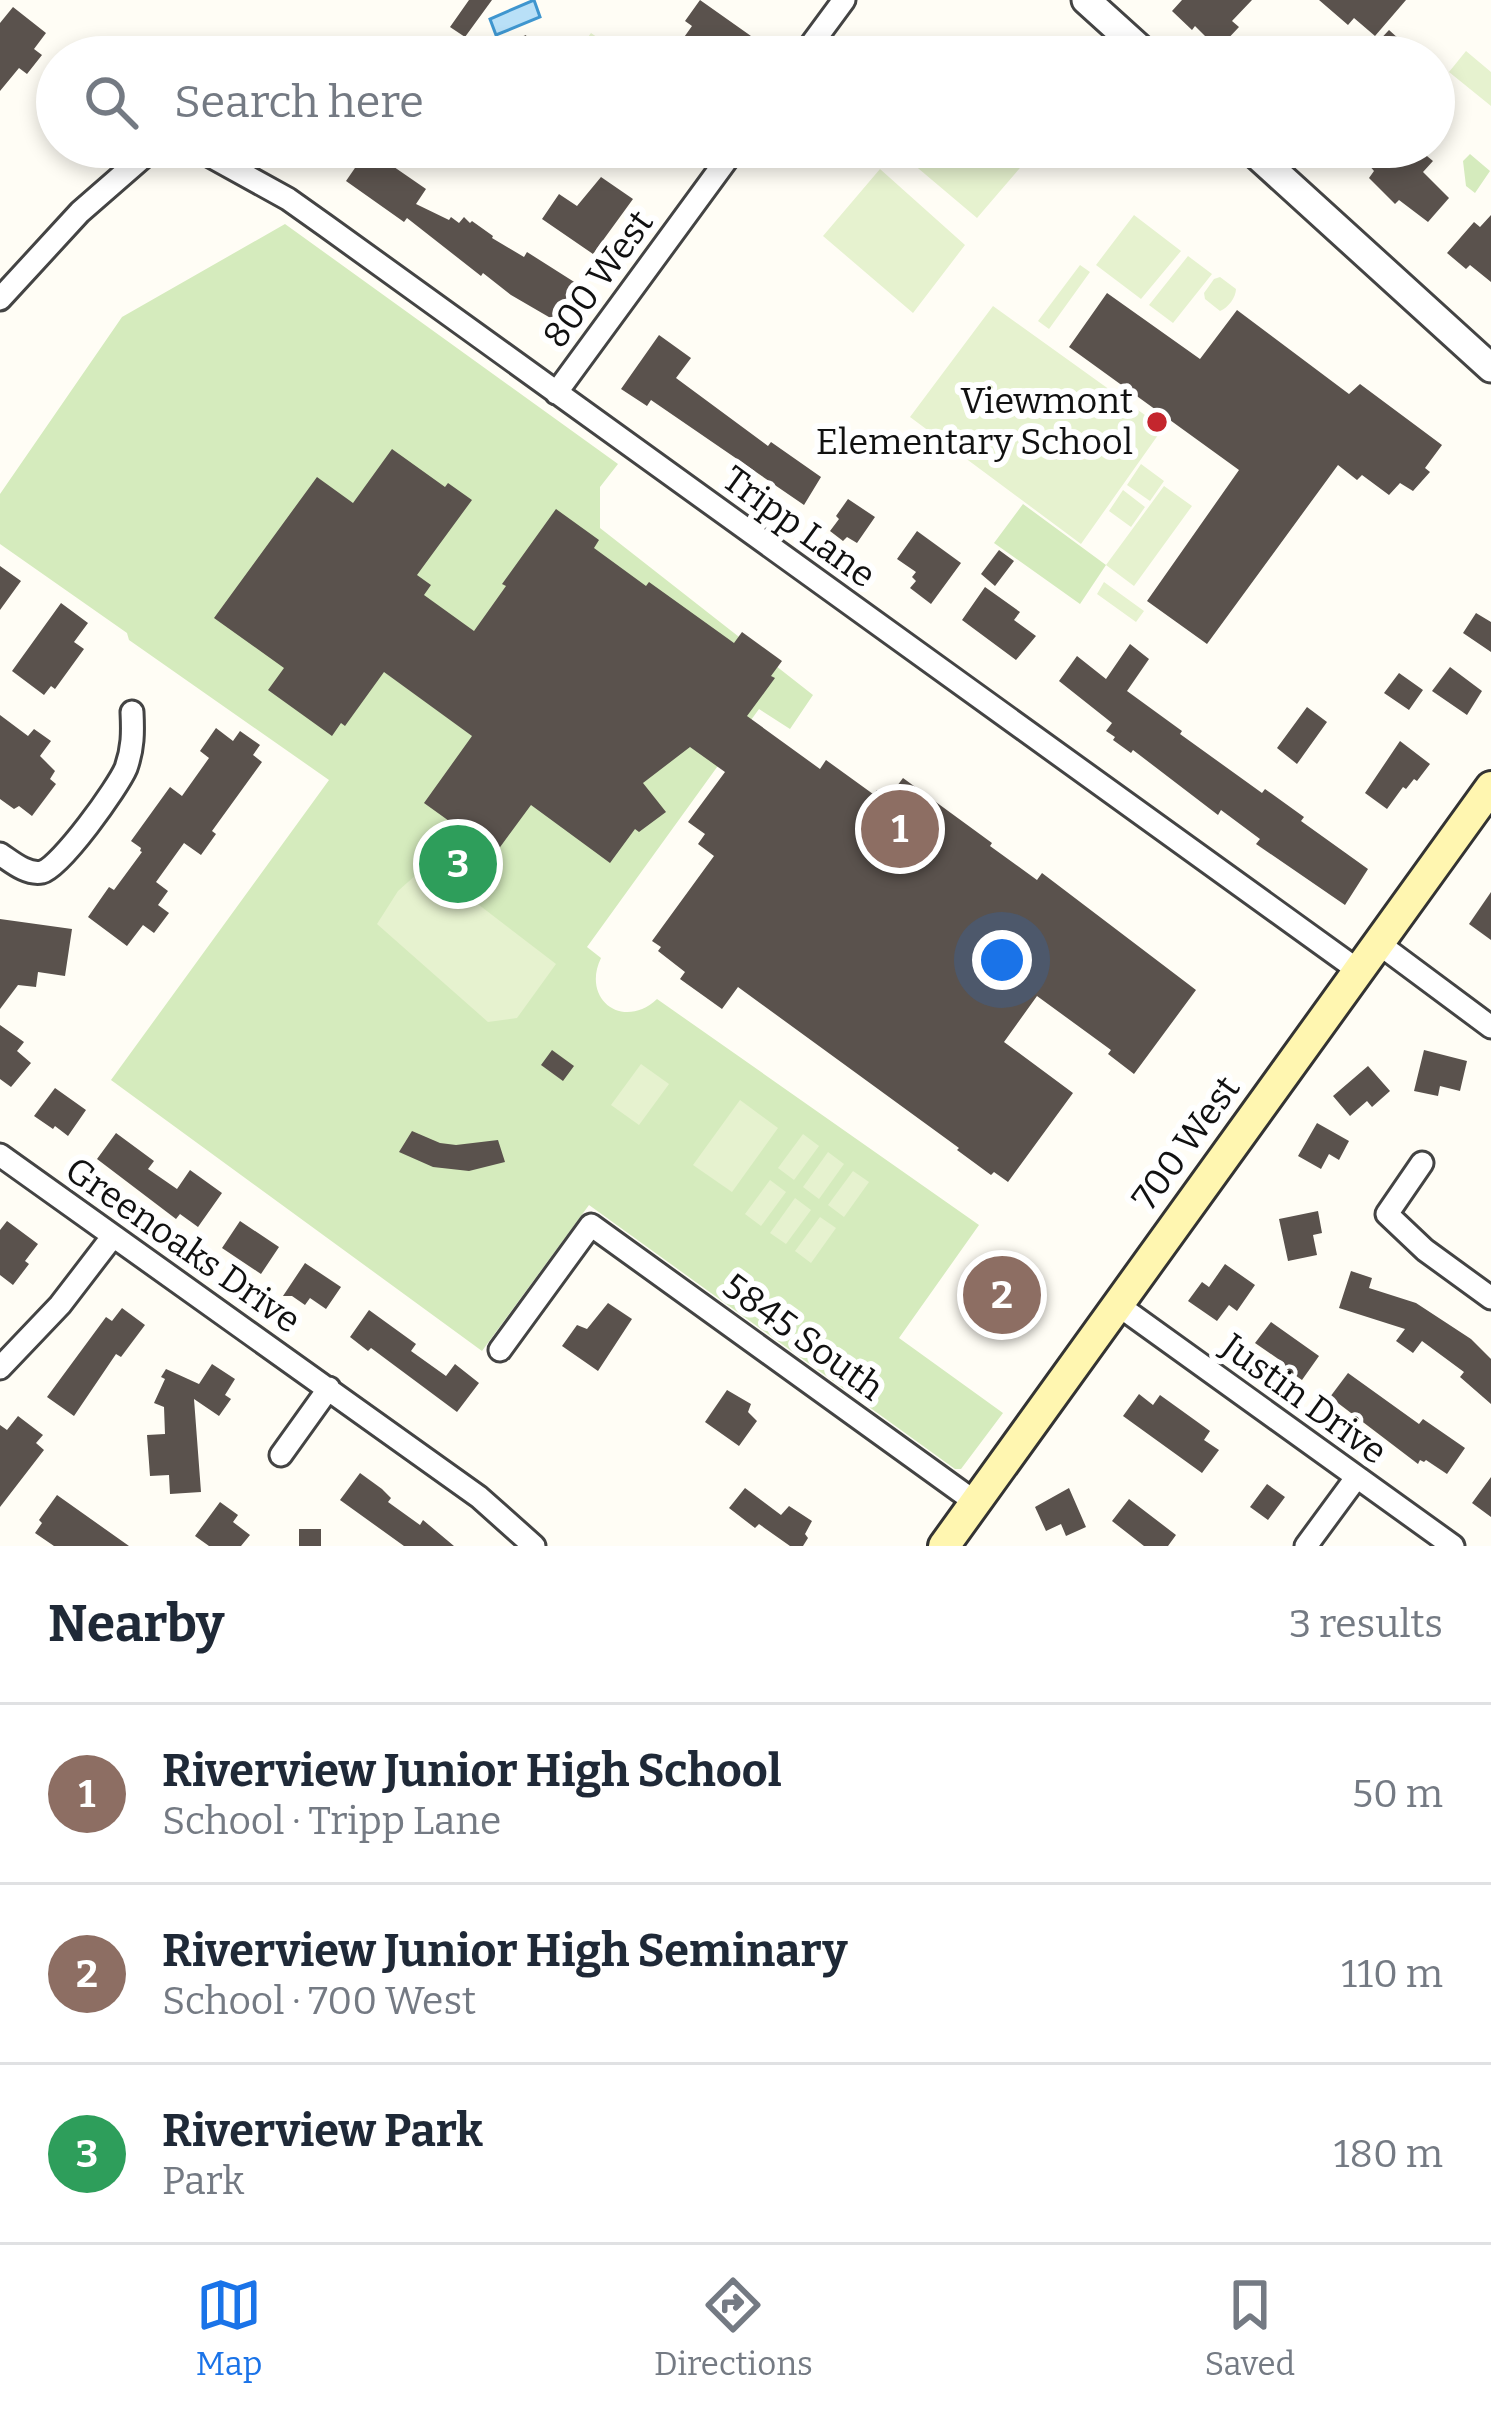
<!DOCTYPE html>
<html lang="en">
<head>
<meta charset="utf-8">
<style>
	body { margin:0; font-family:Bitter,serif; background:#f2f2f3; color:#1f2937 }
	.you { position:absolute; left:1002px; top:960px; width:42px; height:42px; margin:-30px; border:9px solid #fff; border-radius:50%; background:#1a73e8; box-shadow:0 0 0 18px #1a73e833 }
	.badge { display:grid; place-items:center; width:78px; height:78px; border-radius:50%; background:#1a73e8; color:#fff; font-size:39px; font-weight:700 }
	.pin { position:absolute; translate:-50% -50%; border:6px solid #fff; box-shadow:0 3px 12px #0006 }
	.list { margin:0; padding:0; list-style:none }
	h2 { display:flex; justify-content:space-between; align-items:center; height:156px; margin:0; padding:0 48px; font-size:51px }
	h2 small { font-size:39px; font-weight:400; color:#747a83 }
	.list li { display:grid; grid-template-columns:78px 1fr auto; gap:36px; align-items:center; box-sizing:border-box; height:180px; padding:0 48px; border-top:3px solid #e0e1e3 }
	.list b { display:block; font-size:45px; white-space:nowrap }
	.list p { margin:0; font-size:39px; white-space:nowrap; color:#747a83 }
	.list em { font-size:39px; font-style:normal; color:#747a83 }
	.icon { flex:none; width:66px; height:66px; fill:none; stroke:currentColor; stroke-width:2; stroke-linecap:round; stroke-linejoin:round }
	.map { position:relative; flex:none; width:1491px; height:1546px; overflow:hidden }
	.search { position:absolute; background:#fff; box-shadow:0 6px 18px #0003; left:36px; right:36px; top:36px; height:132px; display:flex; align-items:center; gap:30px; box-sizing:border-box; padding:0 42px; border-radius:66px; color:#747a83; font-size:45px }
	.sheet { height:696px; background:#fff }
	nav { display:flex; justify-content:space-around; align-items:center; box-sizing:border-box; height:168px; border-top:3px solid #e0e1e3; background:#fff; font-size:33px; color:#747a83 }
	nav a { display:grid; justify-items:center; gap:6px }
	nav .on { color:#1a73e8 }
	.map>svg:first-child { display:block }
	.green { fill:#d5ebbd }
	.pitch { fill:#e6f2cf }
	.water { fill:#b9e0f7; stroke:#3f96cf; stroke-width:3 }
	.building { fill:#5a524d }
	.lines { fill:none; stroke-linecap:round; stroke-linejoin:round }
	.minor-casing { stroke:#444; stroke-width:27 }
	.tertiary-casing { stroke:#444; stroke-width:33 }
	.secondary-casing { stroke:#333; stroke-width:36 }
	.minor { stroke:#fff; stroke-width:21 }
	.tertiary { stroke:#fff; stroke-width:27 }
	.secondary { stroke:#fff6b0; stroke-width:30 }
	.poi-dot { fill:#c4262e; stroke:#fff; stroke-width:4.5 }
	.labels { text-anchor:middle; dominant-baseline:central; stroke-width:12; stroke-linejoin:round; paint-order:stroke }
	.street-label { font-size:36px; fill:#111; stroke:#fff }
	.poi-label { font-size:36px; fill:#111; stroke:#fff; text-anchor:end }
</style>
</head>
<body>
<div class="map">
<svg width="1491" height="1546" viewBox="0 0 1491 1546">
	<rect width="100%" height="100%" fill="#fffdf5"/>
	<path class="green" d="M1470,154L1490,171L1475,193L1466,186L1463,161Z
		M285,224L618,464L600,487V528L813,695L790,729L759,709L587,947L601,958C581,999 623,1031 657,999L979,1225L899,1338L1003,1413L961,1469H955L589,1205L482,1351L111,1080L329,780L129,640L127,633L0,544V494L122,317Z
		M1023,504L1106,565L1080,604L994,543Z"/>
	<path class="pitch" d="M591,33L618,52L614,57H574Z
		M1466,51L1491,72V106L1449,72Z
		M893,147H1023L1032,154L977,218Z
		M880,169L965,245L913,313L823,236Z
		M1134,215L1181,251L1141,299L1096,265Z
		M1188,256L1212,274L1173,323L1149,305Z
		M1080,265L1090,272L1049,329L1038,321Z
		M1220,277L1236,289C1236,297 1228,308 1220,311L1205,299L1204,293L1214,279Z
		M993,306L1163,428L1081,544L910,417Z
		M1141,464L1164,481L1150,501L1127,485Z
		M1164,486L1192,506L1134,586L1106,565Z
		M1123,490L1145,507L1131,527L1109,511Z
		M1104,582L1144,611L1136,622L1097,594Z
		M427,865L556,964L517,1018L488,1022L377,924L398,891Z
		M641,1064L669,1084L639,1125L611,1105Z
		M740,1100L778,1128L732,1192L693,1165Z
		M803,1134L819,1146L794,1180L778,1168Z
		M828,1152L844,1164L819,1199L803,1187Z
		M853,1171L869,1182L844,1217L828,1205Z
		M770,1180L786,1192L761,1226L745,1214Z
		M795,1198L811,1210L786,1244L770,1233Z
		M820,1217L836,1228L811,1263L795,1251Z"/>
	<path class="water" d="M534,0L540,17L496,35L490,19Z"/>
	<path class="building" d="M469,0H492L465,37L450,27Z
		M700,0L751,36L735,57H670L692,26L685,21Z
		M1182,0H1252L1232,21L1239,27L1223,44L1216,39L1212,43L1195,26L1192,30L1172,11Z
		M1319,0H1406L1375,36L1354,18L1348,25Z
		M13,7L46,33L34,49L42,55L27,74L19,68L0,91V23Z
		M1389,30L1419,57H1387L1374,46Z
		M526,35L533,57H511L506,43Z
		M1384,147H1416L1433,161L1423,172L1449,198L1428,222L1399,200L1395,204L1369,178L1374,171L1368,164Z
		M368,149L426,189L416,204L449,220L451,217L459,223L464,217L470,223L472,221L493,236L492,238L524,257L527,252L579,285L554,320L511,295L483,273L481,276L407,218L404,222L346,181Z
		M601,177L633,199L593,254L542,219L559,194L577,206Z
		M1491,215V282L1470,265L1466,269L1447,253L1474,222L1480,227Z
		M1107,293L1200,359L1237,310L1349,394L1360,384L1442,445L1425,468L1430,472L1413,491L1400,483L1389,495L1362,475L1357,480L1338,465L1207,644L1147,601L1239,470L1069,347Z
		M659,335L691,358L676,378L768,446L771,442L821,477L804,505L651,400L647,406L621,389Z
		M392,449L445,487L448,483L472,500L417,575L431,585L424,595L474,631L506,586L502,584L556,509L599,540L594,548L646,586L649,582L734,643L742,632L782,661L771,676L775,678L747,716L820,769L826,760L873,794L877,790L888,798L903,778L992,843L990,846L1037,880L1042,873L1196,990L1134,1074L1108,1054L1111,1050L1037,996L1004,1042L1073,1093L1008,1182L994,1172L991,1175L957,1150L959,1148L738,987L722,1009L680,979L685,972L658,951L661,947L652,941L714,856L698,844L705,834L688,822L725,772L690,747L643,783L666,812L639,832L635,829L610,863L531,805L495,854L424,803L472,736L384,672L345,726L341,723L332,736L268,690L284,668L214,618L317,477L353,503Z
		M848,499L875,517L857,543L847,537L843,541L830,531L839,519L836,516Z
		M917,531L961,563L931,604L910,588L916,581L912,577L916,572L897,559Z
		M999,550L1014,561L995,586L981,574Z
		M0,566L21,581L0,610Z
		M985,587L1020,612L1014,620L1036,636L1016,660L962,620Z
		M61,603L88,623L74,642L84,649L55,689L51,686L44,695L12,671Z
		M1476,613L1491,622V652L1463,633Z
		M1130,644L1149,659L1127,691L1182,731L1180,734L1262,793L1265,789L1304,817L1301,821L1368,869L1345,905L1256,844L1260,839L1221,810L1218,815L1133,750L1131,753L1113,740L1115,737L1106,731L1112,723L1059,681L1077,656L1106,679Z
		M1450,667L1482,691L1467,715L1432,691Z
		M1399,673L1423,690L1409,710L1384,693Z
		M1307,707L1327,722L1297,764L1277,748Z
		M0,715L28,736L34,729L51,741L40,756L55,771L50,779L56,784L32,816L19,806L14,809L0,799Z
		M216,728L233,741L240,731L260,745L253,755L262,762L212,831L216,834L201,855L184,843L156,882L168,891L158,905L169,913L154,933L143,925L127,946L88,917L109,887L114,890L142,852L140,851L141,848L131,841L170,787L182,796L209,758L200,751Z
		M1400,741L1430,764L1417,781L1414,779L1406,789L1403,787L1387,809L1365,793Z
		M1491,892V940L1469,924Z
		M0,919L72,929L65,976L38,972L36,987L18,985L0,1009Z
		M0,1025L24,1042L17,1051L31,1063L11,1087L0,1079Z
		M552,1050L574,1066L563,1081L541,1065Z
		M1424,1050L1467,1061L1460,1091L1440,1086L1438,1096L1414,1091Z
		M1368,1066L1390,1091L1372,1107L1367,1101L1350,1116L1333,1096Z
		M55,1088L86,1110L68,1136L55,1126L53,1129L34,1116Z
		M1317,1123L1349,1141L1339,1160L1329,1154L1321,1169L1298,1156Z
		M412,1131L440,1143L456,1145L498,1140L505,1162L469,1171L433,1167L399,1152Z
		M116,1133L154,1161L148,1169L177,1189L190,1170L222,1193L198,1227L180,1214L176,1219L97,1159Z
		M1318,1211L1322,1233L1313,1235L1317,1255L1288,1261L1279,1219Z
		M7,1221L38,1244L25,1261L29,1264L13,1285L0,1275V1230Z
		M240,1221L279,1247L261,1274L222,1248Z
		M305,1263L341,1287L326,1309L310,1298L305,1305L292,1296H283Z
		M1225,1264L1255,1285L1237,1311L1229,1305L1217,1321L1188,1301L1202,1282L1209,1287Z
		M991,1265L1033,1296L1013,1324L970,1293Z
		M1351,1271L1372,1278L1369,1288L1416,1303L1471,1339L1491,1359V1404L1460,1377L1464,1372L1422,1341L1413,1353L1396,1341L1405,1329L1339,1308Z
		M608,1303L632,1319L598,1371L562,1346L577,1325L587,1329Z
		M122,1308L145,1325L121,1357L116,1354L74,1416L47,1397L106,1317L112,1321Z
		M369,1310L416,1344L411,1351L446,1376L455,1364L479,1383L457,1412L371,1348L368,1351L350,1337Z
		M1271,1322L1319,1356L1302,1380L1282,1366L1284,1363L1255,1343Z
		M212,1364L235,1379L225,1395L231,1399L219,1416L194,1399L201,1492L170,1494L169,1475L150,1476L147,1435L165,1434L164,1407L154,1403L165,1379L161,1377L166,1369L199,1384Z
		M1348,1373L1419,1424L1423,1419L1465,1448L1447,1474L1426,1460L1424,1462L1420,1460L1418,1464L1330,1397Z
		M727,1390L751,1404L748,1412L757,1421L739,1446L705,1422Z
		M1139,1394L1153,1405L1160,1395L1210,1431L1204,1440L1219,1450L1202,1473L1123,1416Z
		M18,1416L43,1435L36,1443L44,1450L0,1507V1425L7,1430Z
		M360,1473L382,1489L391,1498L388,1502L420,1525L423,1520L454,1546H404L340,1500Z
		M1491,1477V1517L1472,1503Z
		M1267,1484L1285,1497L1268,1520L1250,1507Z
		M745,1488L781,1515L789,1506L812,1521L805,1534L808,1538L803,1546H790L759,1524L755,1528L729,1508Z
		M1069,1488L1086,1527L1066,1536L1061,1524L1046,1531L1035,1507Z
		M57,1495L129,1546H54L35,1533L42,1523L39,1520Z
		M1129,1499L1176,1535L1168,1546H1144L1112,1521Z
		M220,1502L238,1515L233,1522L250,1535L241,1546H209L195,1536Z
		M299,1529H321V1546H299Z"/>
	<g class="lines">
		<defs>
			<path id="minor" d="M802,57L844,0
				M194,147L288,199L326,226L1359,971
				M0,299L80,212L150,151L162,147
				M556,393L736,147
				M0,854C12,862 27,875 42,872C61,867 118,787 126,768C133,748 133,733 132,712
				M1378,943L1491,1027
				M0,1155L479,1497L534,1546
				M1422,1163L1387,1214L1425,1250L1491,1298
				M1118,1305L1453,1546
				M500,1350L591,1225L975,1502
				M0,1368L60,1305L113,1236
				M281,1455L329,1388
				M1306,1546L1356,1478"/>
			<path id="tertiary" d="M1086,0L1149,57
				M1248,147L1491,368"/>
			<path id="secondary" d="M944,1546L1491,787"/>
		</defs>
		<use href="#minor" class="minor-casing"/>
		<use href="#tertiary" class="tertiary-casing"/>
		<use href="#secondary" class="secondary-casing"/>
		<use href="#minor" class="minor"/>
		<use href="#tertiary" class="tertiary"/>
		<use href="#secondary" class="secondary"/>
	</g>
	<circle class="poi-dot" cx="1157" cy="422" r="12"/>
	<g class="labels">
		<g class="street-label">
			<text transform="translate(598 279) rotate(-54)">800 West</text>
			<text transform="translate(799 527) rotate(36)">Tripp Lane</text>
			<text transform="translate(1186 1143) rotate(-54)">700 West</text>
			<text transform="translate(183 1245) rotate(35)">Greenoaks Drive</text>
			<text transform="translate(803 1337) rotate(36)">5845 South</text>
			<text transform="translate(1304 1399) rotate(36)">Justin Drive</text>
		</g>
		<g class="poi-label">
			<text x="1133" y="401">Viewmont<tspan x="1133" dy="41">Elementary School</tspan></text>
		</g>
	</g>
</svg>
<div class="you"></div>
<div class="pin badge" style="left:900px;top:829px;background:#8d6e63">1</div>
<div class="pin badge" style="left:1002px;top:1295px;background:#8d6e63">2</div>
<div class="pin badge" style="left:458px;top:864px;background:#2e9e5b">3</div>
<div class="search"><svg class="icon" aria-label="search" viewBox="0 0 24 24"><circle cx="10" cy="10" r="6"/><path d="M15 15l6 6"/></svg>Search here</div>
</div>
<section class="sheet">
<h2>Nearby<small>3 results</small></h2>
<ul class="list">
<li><span class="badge" style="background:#8d6e63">1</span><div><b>Riverview Junior High School</b><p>School · Tripp Lane</p></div><em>50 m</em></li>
<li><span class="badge" style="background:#8d6e63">2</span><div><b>Riverview Junior High Seminary</b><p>School · 700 West</p></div><em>110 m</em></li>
<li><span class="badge" style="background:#2e9e5b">3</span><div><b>Riverview Park</b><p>Park</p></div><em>180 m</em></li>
</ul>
</section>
<nav>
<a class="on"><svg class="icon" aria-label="map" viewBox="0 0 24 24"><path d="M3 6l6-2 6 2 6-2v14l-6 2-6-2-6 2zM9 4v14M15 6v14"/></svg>Map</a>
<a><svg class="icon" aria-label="directions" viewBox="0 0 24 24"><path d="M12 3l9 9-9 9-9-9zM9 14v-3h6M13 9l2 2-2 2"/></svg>Directions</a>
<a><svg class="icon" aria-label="saved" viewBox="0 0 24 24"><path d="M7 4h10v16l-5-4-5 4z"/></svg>Saved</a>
</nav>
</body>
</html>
